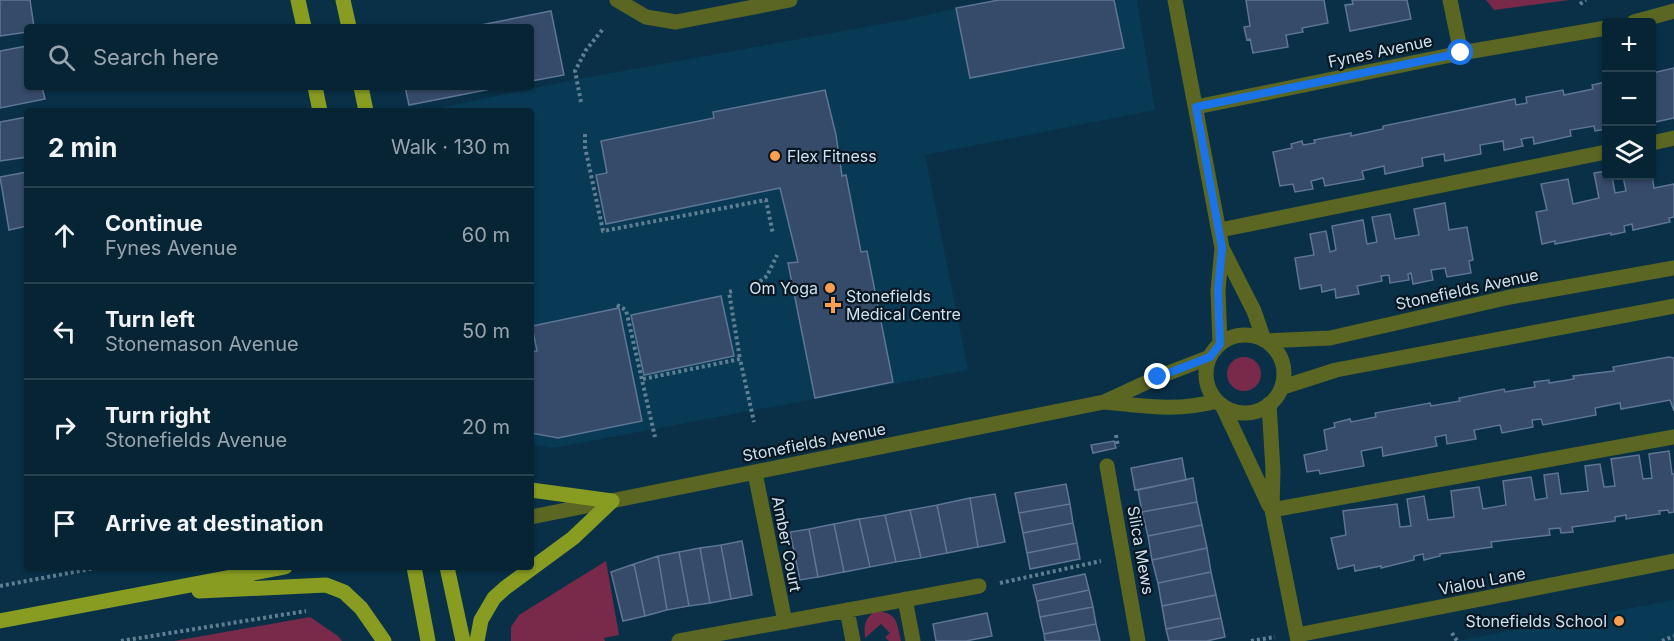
<!DOCTYPE html>
<html lang="en">
<head>
<meta charset="utf-8">
<style>
	body { margin:0; font-family:Inter,sans-serif; background:#102c3d; color:#f1f3f6 }
	.controls { position:absolute; right:18px; top:18px; display:grid; overflow:hidden; border-radius:6px; box-shadow:0 2px 4px #0004 }
	.controls button { width:54px; height:54px; display:grid; place-items:center; padding:0; border:0; border-bottom:2px solid #284150; background:#072435; color:#f1f3f6; font:30px sans-serif }
	.stop { position:absolute; width:18px; height:18px; margin:-14px; border:4px solid #1a73e8; border-radius:50%; background:#fff }
	.stop.end { background:#1a73e8; border-color:#fff; box-shadow:0 2px 6px #0008 }
	.list { margin:0; padding:0; list-style:none }
	h2 { display:flex; justify-content:space-between; align-items:center; height:78px; margin:0; padding:0 24px; font-size:26px }
	h2 small { font-size:20px; font-weight:400; color:#98a4ad }
	.list li { display:grid; grid-template-columns:39px 1fr auto; gap:18px; align-items:center; box-sizing:border-box; height:96px; padding:0 24px; border-top:2px solid #284150 }
	.list b { display:block; font-size:22px; white-space:nowrap }
	.list p { margin:0; font-size:20px; white-space:nowrap; color:#98a4ad }
	.list em { font-size:20px; font-style:normal; color:#98a4ad }
	.icon { flex:none; width:33px; height:33px; fill:none; stroke:currentColor; stroke-width:2; stroke-linecap:round; stroke-linejoin:round }
	.map { position:relative; flex:none; width:1674px; height:641px; overflow:hidden }
	.search { position:absolute; background:#072435; box-shadow:0 2px 4px #0004; left:24px; top:24px; width:510px; height:66px; display:flex; align-items:center; gap:15px; box-sizing:border-box; padding:0 21px; border-radius:6px; color:#98a4ad; font-size:22px }
	.panel { position:absolute; background:#072435; box-shadow:0 2px 4px #0004; left:24px; top:108px; width:510px; height:462px; border-radius:6px }
	.map>svg:first-child { display:block }
	.built { fill:#083a55 }
	.green { fill:#792a4a }
	.building { fill:#364a69; stroke:#5f7596; stroke-width:1.5 }
	.lines { fill:none; stroke-linecap:round; stroke-linejoin:round }
	.path { stroke:#607f92; stroke-width:4; stroke-dasharray:3 3; stroke-linecap:butt }
	.minor { stroke:#5a6622; stroke-width:15 }
	.major { stroke:#889c22; stroke-width:15 }
	.route { stroke:#1a73e8; stroke-width:8 }
	.poi-dot { fill:#fa9f4f; stroke:#081721; stroke-width:2 }
	.labels { text-anchor:middle; dominant-baseline:central; stroke-width:4.5; stroke-linejoin:round; paint-order:stroke }
	.street-label { font-size:16px; fill:#cee2f1; stroke:#081721 }
	.poi-label { font-size:16px; fill:#cee2f1; stroke:#081721; text-anchor:start }
</style>
</head>
<body>
<div class="map">
<svg width="1674" height="641" viewBox="0 0 1674 641">
	<rect width="100%" height="100%" fill="#093047"/>
	<path class="built" d="M995,0H1137L1155,110L925,155L968,370L553,448L531,444V111H426L573,80L904,20Z
		M1674,600V641H1456Z"/>
	<path class="green" d="M1486,0H1570L1494,10Z
		M1227 374a17 17 0 1 1 34 0a17 17 0 1 1-34 0Z
		M606,561L619,635L604,638L605,641H511V627L519,615Z
		M875,611C897,612 897,622 901,641H889L885,637L890,633L881,624L865,638C864,625 864,620 875,611Z
		M310,617L338,636L342,641H174Z"/>
	<path class="building" d="M0,0H30L34,27H27V32L0,36Z
		M999,0H1114L1124,48L970,78L956,8Z
		M1246,0H1324L1328,23L1302,28L1303,32L1286,35L1288,47L1253,53L1250,39L1247,40L1244,27L1250,26Z
		M1352,0H1407L1411,19L1350,31L1345,5L1353,4Z
		M551,11L564,75L531,81V27H471Z
		M27,46V87H42L45,99L0,108V51Z
		M1674,68V118L1655,122L1652,112V73Z
		M1606,82V129L1595,131L1594,126L1570,130L1571,136L1534,144L1533,137L1521,139L1523,146L1504,150L1503,141L1480,145L1481,154L1445,161L1444,154L1422,158L1423,166L1385,174L1384,166L1362,171L1364,179L1325,186L1323,178L1311,181L1313,189L1295,192L1293,184L1280,186L1273,152L1292,148L1291,144L1302,141L1303,145L1315,143L1314,140L1351,133V136L1383,129V126L1515,99L1516,105L1527,103L1526,97L1563,90L1564,95L1593,89L1592,85Z
		M405,87H501L409,105Z
		M825,90L836,135L842,176L846,175L861,252L867,251L893,382L815,398L788,263L798,262L780,188L606,224L596,175L607,173L601,141L714,118L713,112Z
		M27,117V157L0,161V122Z
		M1606,171V176H1612L1615,193L1626,191L1623,176L1652,175L1654,188L1674,184V217L1669,218L1670,222L1633,230L1632,224L1624,226L1625,232L1611,235V233L1555,244V241L1542,244L1536,212L1547,210L1541,184L1568,179L1573,204L1599,198L1594,173Z
		M27,172V226L9,230L0,177Z
		M1445,203L1449,230L1467,227L1473,260L1469,261L1471,273L1447,277L1445,268L1431,270L1433,280L1413,284L1411,273L1408,274L1409,280L1390,283L1389,275L1381,276L1382,281L1357,286L1359,294L1336,298L1335,289L1322,292L1321,285L1300,289L1295,258L1314,255L1310,234L1326,231L1330,252L1336,250L1332,226L1363,220L1367,244L1377,242L1372,217L1390,214L1395,239L1419,235L1414,209Z
		M721,296L734,356L644,375L631,315Z
		M619,308L642,421L558,438L531,433V352L537,351L532,326Z
		M1669,357L1674,358V411L1670,400L1621,409L1620,403L1595,408L1596,415L1543,425L1541,419L1532,420L1533,427L1502,433L1500,425L1474,430L1476,439L1447,444L1446,435L1435,437L1437,446L1383,456L1382,447L1361,451L1364,466L1320,474L1319,470L1307,472L1304,455L1327,450L1324,430L1335,427L1334,423L1350,419L1351,422L1376,417L1375,413L1430,403L1431,406L1460,401L1459,398L1504,389L1505,392L1535,387L1534,382L1549,380V383L1574,379L1573,376L1614,371L1613,367Z
		M1114,441L1116,448L1093,453L1091,445Z
		M1669,451L1672,474H1674V512L1669,513L1668,510L1659,511L1660,514L1626,519V515L1615,517V521L1572,527L1573,532L1561,533L1560,528L1549,529L1550,535L1491,542L1492,547L1440,554V556L1424,560L1423,554L1414,556V560L1381,568V566L1355,571L1354,565L1338,569L1331,538L1346,535L1343,511L1397,504L1400,527L1411,526L1407,499L1424,496L1428,520L1454,517L1451,491L1479,487L1483,509L1506,505L1503,481L1531,477L1535,500L1547,498L1544,475L1558,473L1561,494L1588,491L1585,466L1600,464L1604,487L1615,486L1611,459L1639,455L1643,479L1652,478L1649,454Z
		M1182,458L1186,480L1135,490L1131,468Z
		M1193,478L1197,502L1142,512L1138,490Z
		M1066,484L1070,504L1019,513L1015,493Z
		M995,494L1005,542L978,547L970,498Z
		M970,498L978,547L947,553L937,505Z
		M1197,502L1202,525L1148,536L1142,512Z
		M1070,504L1073,523L1023,533L1019,513Z
		M937,505L947,553L921,558L910,510Z
		M910,510L921,558L896,562L885,515Z
		M885,515L896,562L870,567L859,519Z
		M859,519L870,567L844,572L834,524Z
		M1073,523L1077,543L1027,553L1023,533Z
		M834,524L844,572L818,577L809,529Z
		M1202,525L1207,548L1152,560L1148,536Z
		M809,529L818,577L800,580L790,532Z
		M742,541L752,595L731,599L721,545Z
		M1077,543L1080,559L1030,569L1027,553Z
		M721,545L731,599L710,603L700,548Z
		M700,548L710,603L689,606L679,552Z
		M1207,548L1211,572L1158,583L1152,560Z
		M679,552L689,606L667,610L658,556Z
		M658,556L667,610L645,616L634,564Z
		M634,564L645,616L623,621L611,572Z
		M1211,572L1216,595L1162,606L1158,583Z
		M1085,574L1089,590L1037,601L1033,585Z
		M1089,590L1093,607L1040,617L1037,601Z
		M1216,595L1221,618L1166,629L1162,606Z
		M1093,607L1096,624L1044,634L1040,617Z
		M987,613L992,636L966,641H936L933,624Z
		M1221,618L1225,637L1207,641H1169L1166,629Z
		M1096,624L1100,641H1045L1044,634Z"/>
	<g class="lines">
		<path class="path" d="M1580,4L1586,0
			M581,102L575,71L586,50L603,29
			M585,134V147L603,231L766,200L773,234
			M755,285L767,276L777,255
			M732,291L729,292L740,359
			M617,305L626,310L655,437
			M643,379L740,359L754,422
			M1116,435L1118,447
			M1000,583L1101,561
			M0,586L101,567
			M1452,633L1457,641
			M121,641L306,611
			M1251,641L1275,637
			M1662,641L1674,636"/>
		<path class="minor" d="M617,0L646,17L676,22L790,0
			M1175,0L1222,248L1218,290L1220,344
			M1450,0L1461,53
			M1634,22L1674,11
			M1196,107L1461,53L1606,28
			M1652,143L1674,138
			M1220,230L1606,152
			M1222,248L1254,311L1264,340
			M1206 374a39 39 0 1 1 78 0a39 39 0 1 1-78 0Z
			M1267,341L1330,338L1510,297L1674,268
			M1283,387L1336,370L1674,306
			M1104,402C1146,406 1176,412 1217,401
			M1269,404L1273,470L1272,510L1298,641
			M1222,405L1269,505
			M1107,466L1138,641
			M755,473L785,622
			M1272,510L1674,437
			M531,517L1104,402L1158,377L1210,357
			M905,599L913,641
			M847,610L853,641
			M1297,635L1674,561
			M679,641L979,586"/>
		<path class="major" d="M298,0L304,27
			M343,0L349,27
			M315,87L320,111
			M361,87L366,111
			M531,490L612,501
			M414,567L428,641
			M447,567L463,641
			M199,591L326,585L344,592L361,608L384,641
			M0,621L285,567
			M477,641L481,620L494,598L505,588L573,538L612,501"/>
	</g>
	<g class="lines">
		<path class="route" d="M1158,377L1210,357L1220,344L1218,290L1222,248L1196,107L1461,53"/>
	</g>
	<g class="poi-dot">
		<circle cx="775" cy="156" r="6"/>
		<circle cx="830" cy="288" r="6"/>
		<path d="M830 296h6v6h6v6h-6v6h-6v-6h-6v-6h6z"/>
		<circle cx="1619" cy="621" r="6"/>
	</g>
	<g class="labels">
		<g class="street-label">
			<text transform="translate(1380 51) rotate(-12)">Fynes Avenue</text>
			<text transform="translate(1467 289) rotate(-12)">Stonefields Avenue</text>
			<text transform="translate(814 442) rotate(-11)">Stonefields Avenue</text>
			<text transform="translate(787 544) rotate(79)">Amber Court</text>
			<text transform="translate(1141 550) rotate(80)">Silica Mews</text>
			<text transform="translate(1482 581) rotate(-11)">Vialou Lane</text>
		</g>
		<g class="poi-label">
			<text x="787" y="156">Flex Fitness</text>
			<text x="818" y="288" text-anchor="end">Om Yoga</text>
			<text x="846" y="296">Stonefields<tspan x="846" dy="18">Medical Centre</tspan></text>
			<text x="1607" y="621" text-anchor="end">Stonefields School</text>
		</g>
	</g>
</svg>
<div class="controls">
<button>+</button>
<button>−</button>
<button><svg class="icon" aria-label="layers" viewBox="0 0 24 24"><path d="M12 4l9 5-9 5-9-5zM3 14l9 5 9-5"/></svg></button>
</div>
<div class="stop" style="left:1461px;top:53px"></div>
<div class="stop end" style="left:1158px;top:377px"></div>
<div class="search"><svg class="icon" aria-label="search" viewBox="0 0 24 24"><circle cx="10" cy="10" r="6"/><path d="M15 15l6 6"/></svg>Search here</div>
<section class="panel">
<h2>2 min<small>Walk · 130 m</small></h2>
<ul class="list">
<li><svg class="icon" aria-label="ahead" viewBox="0 0 24 24"><path d="M12 20V5M6 11l6-6 6 6"/></svg><div><b>Continue</b><p>Fynes Avenue</p></div><em>60 m</em></li>
<li><svg class="icon" aria-label="left" viewBox="0 0 24 24"><path d="M17 20v-9H6M10 6l-5 5 5 5"/></svg><div><b>Turn left</b><p>Stonemason Avenue</p></div><em>50 m</em></li>
<li><svg class="icon" aria-label="right" viewBox="0 0 24 24"><path d="M7 20v-9h11M14 6l5 5-5 5"/></svg><div><b>Turn right</b><p>Stonefields Avenue</p></div><em>20 m</em></li>
<li><svg class="icon" aria-label="arrive" viewBox="0 0 24 24"><path d="M6 21V4h12l-3 4 3 4H6"/></svg><div><b>Arrive at destination</b></div></li>
</ul>
</section>
</div>
</body>
</html>
